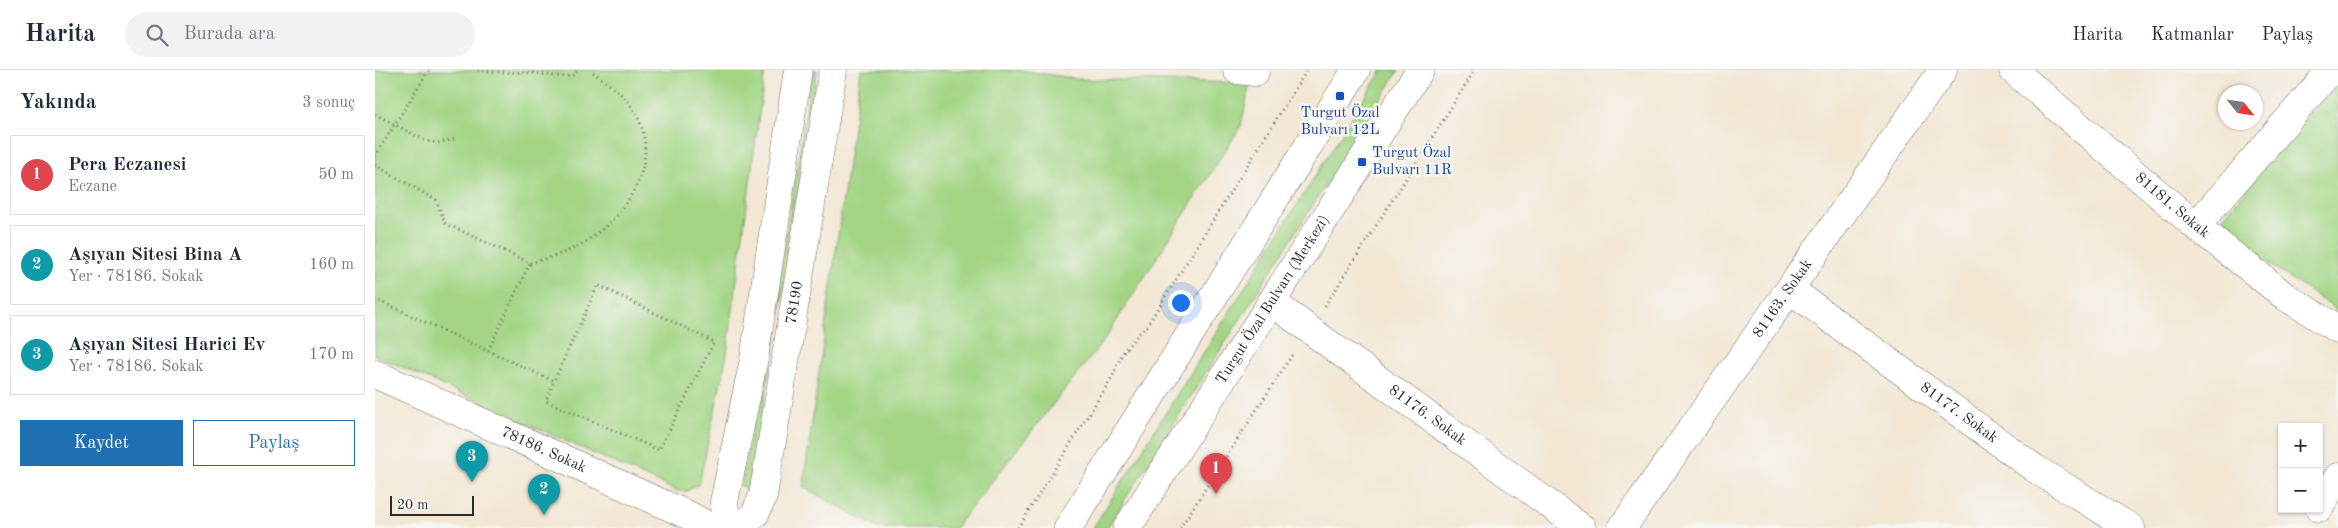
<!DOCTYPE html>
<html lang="tr">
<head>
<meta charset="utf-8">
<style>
	body { margin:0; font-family:"Old Standard TT",serif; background:#f2f2f3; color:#1f2937 }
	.controls { position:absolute; right:15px; bottom:15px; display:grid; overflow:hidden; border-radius:0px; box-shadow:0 1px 4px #0004 }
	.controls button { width:45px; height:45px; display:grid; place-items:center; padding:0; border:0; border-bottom:1px solid #e0e1e3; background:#fff; color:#1f2937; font:25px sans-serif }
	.compass { position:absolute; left:1843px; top:15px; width:45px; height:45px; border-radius:50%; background:#fff; box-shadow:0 1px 4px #0004; rotate:120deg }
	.scale { position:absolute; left:15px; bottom:12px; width:84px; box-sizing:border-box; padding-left:5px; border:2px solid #2b2b2b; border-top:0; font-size:14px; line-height:18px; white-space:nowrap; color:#2b2b2b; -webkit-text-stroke:4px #f6f6f2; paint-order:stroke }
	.you { position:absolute; left:805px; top:232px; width:18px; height:18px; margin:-12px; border:4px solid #fff; border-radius:50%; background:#1a73e8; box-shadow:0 0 0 8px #1a73e833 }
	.badge { display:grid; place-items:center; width:32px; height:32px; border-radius:50%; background:#1f6fb2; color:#fff; font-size:16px; font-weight:700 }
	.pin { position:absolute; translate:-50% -41px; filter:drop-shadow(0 1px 2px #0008) }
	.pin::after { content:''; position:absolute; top:26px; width:18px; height:15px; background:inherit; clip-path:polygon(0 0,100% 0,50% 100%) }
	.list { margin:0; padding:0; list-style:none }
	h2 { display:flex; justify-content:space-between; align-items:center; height:65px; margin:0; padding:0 20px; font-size:21px }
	h2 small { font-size:16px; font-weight:400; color:#747a83 }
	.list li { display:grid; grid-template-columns:32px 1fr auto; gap:15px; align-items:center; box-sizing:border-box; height:80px; margin:0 10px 10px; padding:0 10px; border:1px solid #e0e1e3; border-radius:0px }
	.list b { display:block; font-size:19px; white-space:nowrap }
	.list p { margin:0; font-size:16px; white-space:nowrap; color:#747a83 }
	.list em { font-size:16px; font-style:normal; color:#747a83 }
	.actions { display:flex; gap:10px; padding:15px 20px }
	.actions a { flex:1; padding:11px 0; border:1px solid #1f6fb2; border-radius:0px; text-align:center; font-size:18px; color:#1f6fb2 }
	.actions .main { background:#1f6fb2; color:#fff }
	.icon { flex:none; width:28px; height:28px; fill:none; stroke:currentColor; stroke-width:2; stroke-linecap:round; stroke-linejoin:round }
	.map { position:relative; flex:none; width:1963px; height:458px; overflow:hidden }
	header { display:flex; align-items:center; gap:30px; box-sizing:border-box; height:70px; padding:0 25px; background:#fff; border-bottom:1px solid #e0e1e3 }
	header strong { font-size:24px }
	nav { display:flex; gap:28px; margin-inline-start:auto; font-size:18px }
	.search { width:350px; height:45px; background:#f2f2f3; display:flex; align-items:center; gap:12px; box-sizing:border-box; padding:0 18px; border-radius:28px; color:#747a83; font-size:19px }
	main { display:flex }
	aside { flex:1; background:#fff }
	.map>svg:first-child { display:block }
	.green { fill:#a3d585; stroke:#678058 }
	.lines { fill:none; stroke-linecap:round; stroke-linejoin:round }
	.minor-casing { stroke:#716d66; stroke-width:29 }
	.major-casing { stroke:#716d66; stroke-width:29 }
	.path { stroke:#716d66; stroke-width:3; stroke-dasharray:1 4; stroke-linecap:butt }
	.minor { stroke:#fff; stroke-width:28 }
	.major { stroke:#fff; stroke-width:28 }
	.transit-dot { fill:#1a4fb4; stroke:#f6f6f2; stroke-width:2 }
	.labels { text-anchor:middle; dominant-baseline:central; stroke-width:5; stroke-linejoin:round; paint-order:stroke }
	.transit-label { font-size:15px; fill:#164399; stroke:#f6f6f2 }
	.street-label { font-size:15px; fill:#2b2b2b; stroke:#f6f6f2 }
</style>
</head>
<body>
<header>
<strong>Harita</strong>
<div class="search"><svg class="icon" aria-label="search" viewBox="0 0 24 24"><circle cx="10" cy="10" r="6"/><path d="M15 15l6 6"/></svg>Burada ara</div>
<nav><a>Harita</a><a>Katmanlar</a><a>Paylaş</a></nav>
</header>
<main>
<aside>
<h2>Yakında<small>3 sonuç</small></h2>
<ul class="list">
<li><span class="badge" style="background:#e0444e">1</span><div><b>Pera Eczanesi</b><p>Eczane</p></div><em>50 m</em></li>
<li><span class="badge" style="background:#0f9aa8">2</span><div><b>Aşıyan Sitesi Bina A</b><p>Yer · 78186. Sokak</p></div><em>160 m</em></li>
<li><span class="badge" style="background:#0f9aa8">3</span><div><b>Aşıyan Sitesi Harici Ev</b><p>Yer · 78186. Sokak</p></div><em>170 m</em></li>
</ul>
<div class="actions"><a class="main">Kaydet</a><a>Paylaş</a></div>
</aside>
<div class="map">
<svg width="1963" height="458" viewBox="0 0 1963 458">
	<rect width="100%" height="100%" fill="#f6f6f2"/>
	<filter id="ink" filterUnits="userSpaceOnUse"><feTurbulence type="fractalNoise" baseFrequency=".02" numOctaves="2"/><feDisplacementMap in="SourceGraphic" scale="10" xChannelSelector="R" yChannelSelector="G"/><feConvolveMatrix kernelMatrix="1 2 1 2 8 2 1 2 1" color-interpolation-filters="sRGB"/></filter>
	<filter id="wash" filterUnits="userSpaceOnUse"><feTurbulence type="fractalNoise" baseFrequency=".0096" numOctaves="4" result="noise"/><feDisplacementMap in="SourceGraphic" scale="20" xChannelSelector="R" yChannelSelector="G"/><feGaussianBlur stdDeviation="1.12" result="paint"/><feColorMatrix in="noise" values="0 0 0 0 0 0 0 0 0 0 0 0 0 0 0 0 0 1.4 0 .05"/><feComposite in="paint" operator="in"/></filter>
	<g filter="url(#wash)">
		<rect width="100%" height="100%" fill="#f3e7d4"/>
		<path class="green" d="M0,0H390L352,284L324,414L312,421H302L0,285Z
			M437,0H442C423,140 400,279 373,418L366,416L395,270Z
			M486,0H646L702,9L875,13L866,56L729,270L580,458H503L428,417Z
			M1007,0H1024L732,458H718Z
			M1963,10V241L1840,157Z"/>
	</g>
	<g filter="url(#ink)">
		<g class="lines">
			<defs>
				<g id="minor">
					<path d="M862,0L880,2"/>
					<path id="s1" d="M1638,0L1821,156L1911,227L1963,259"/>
					<path d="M1821,156L1956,0"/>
					<path id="s2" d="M1416,220L1659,398L1756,458"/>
					<path id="s3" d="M898,233L1207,458"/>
					<path id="s4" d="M0,304L315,446L337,458"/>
					<path d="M1944,438L1963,407"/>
					<path d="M352,458L349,432L379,289L423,0"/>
					<path id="s5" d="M365,458L380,444L388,426L458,0"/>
					<path id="s6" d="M1247,458L1568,0"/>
				</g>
				<g id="major">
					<path d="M693,458L981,0"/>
					<path id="s7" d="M752,458L1045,0"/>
				</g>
			</defs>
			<use href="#minor" class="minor-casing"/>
			<use href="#major" class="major-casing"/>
			<path class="path" d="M103,0C122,3 139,2 158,3C172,4 183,8 197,6L203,0
				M0,44L51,71L63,73L80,69
				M0,86L54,0
				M0,95L61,130L70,153L155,193L113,281L0,229
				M155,193C172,188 189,184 205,175C254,147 294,83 253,32C242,19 228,10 215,0
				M950,236L1100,0
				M113,281L179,311L171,331L284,380L339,272L223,215L179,311
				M643,458L739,304C745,283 756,271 772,256L932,0
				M805,458L919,282"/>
			<use href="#minor" class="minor"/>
			<use href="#major" class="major"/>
		</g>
	</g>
	<g class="transit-dot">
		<rect x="960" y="21" width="10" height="10" rx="2.5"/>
		<rect x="982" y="87" width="10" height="10" rx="2.5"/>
	</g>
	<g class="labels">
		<g class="transit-label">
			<text x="965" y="43">Turgut Özal<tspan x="965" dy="17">Bulvarı 12L</tspan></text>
			<text x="997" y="83" text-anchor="start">Turgut Özal<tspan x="997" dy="17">Bulvarı 11R</tspan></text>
		</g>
		<g class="street-label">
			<text stroke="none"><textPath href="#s1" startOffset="209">81181. Sokak</textPath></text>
			<text stroke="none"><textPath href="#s7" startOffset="271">Turgut Özal Bulvarı (Merkezi)</textPath></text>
			<text stroke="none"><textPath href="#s6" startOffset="280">81163. Sokak</textPath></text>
			<text stroke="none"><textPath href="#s5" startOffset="236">78190</textPath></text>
			<text stroke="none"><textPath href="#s2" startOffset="208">81177. Sokak</textPath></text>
			<text stroke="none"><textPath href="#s3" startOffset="191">81176. Sokak</textPath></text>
			<text stroke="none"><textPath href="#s4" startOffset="185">78186. Sokak</textPath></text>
		</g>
	</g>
</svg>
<div class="controls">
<button>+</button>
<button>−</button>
</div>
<svg class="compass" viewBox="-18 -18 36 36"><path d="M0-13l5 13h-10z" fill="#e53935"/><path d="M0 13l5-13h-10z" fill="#747a83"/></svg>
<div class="scale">20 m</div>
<div class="you"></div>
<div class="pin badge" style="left:841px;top:424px;background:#e0444e">1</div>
<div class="pin badge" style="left:169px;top:445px;background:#0f9aa8">2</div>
<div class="pin badge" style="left:97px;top:412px;background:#0f9aa8">3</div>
</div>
</main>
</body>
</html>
